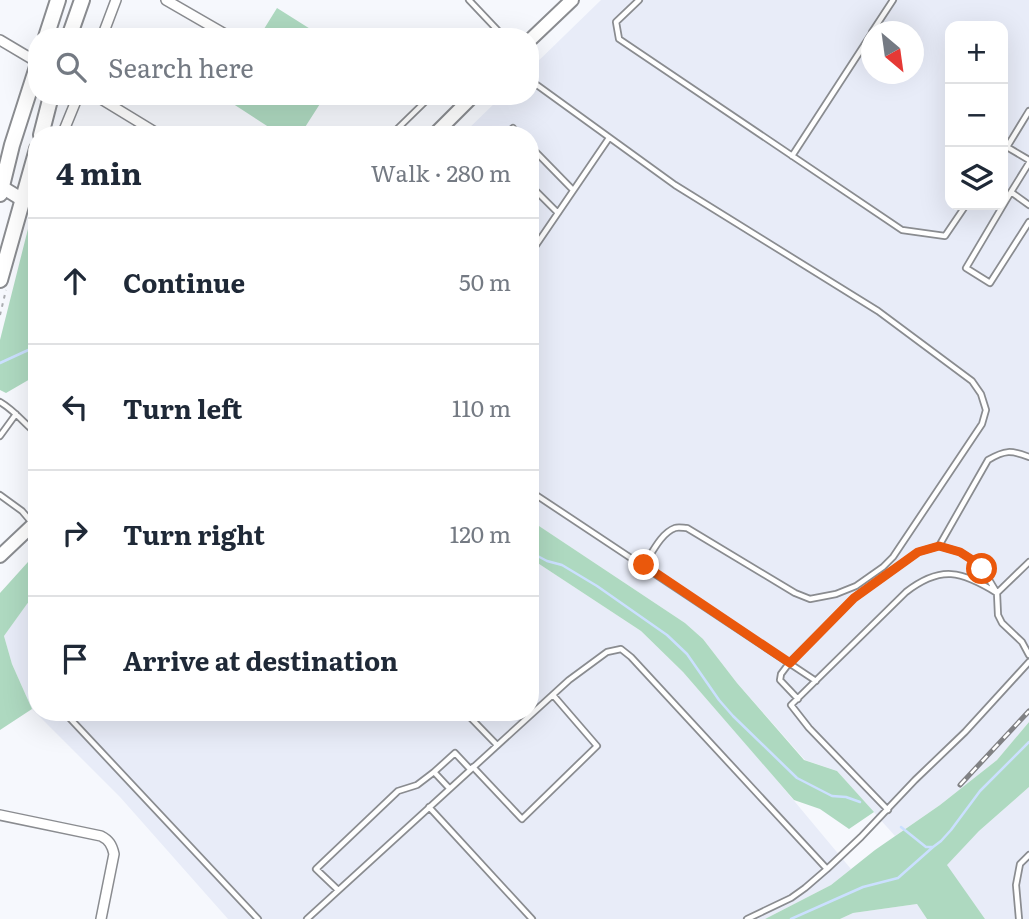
<!DOCTYPE html>
<html lang="en">
<head>
<meta charset="utf-8">
<style>
	body { margin:0; font-family:Literata,serif; background:#f6f6f7; color:#1f2937 }
	.controls { position:absolute; right:21px; top:21px; display:grid; overflow:hidden; border-radius:14px; box-shadow:0 7px 28px #0002 }
	.controls button { width:63px; height:63px; display:grid; place-items:center; padding:0; border:0; border-bottom:2px solid #e0e1e3; background:#fff; color:#1f2937; font:35px sans-serif }
	.compass { position:absolute; left:861px; top:21px; width:63px; height:63px; border-radius:50%; background:#fff; box-shadow:0 7px 28px #0002; rotate:151deg }
	.stop { position:absolute; width:21px; height:21px; margin:-16px; border:5px solid #ea580c; border-radius:50%; background:#fff }
	.stop.end { background:#ea580c; border-color:#fff; box-shadow:0 2px 7px #0008 }
	.list { margin:0; padding:0; list-style:none }
	h2 { display:flex; justify-content:space-between; align-items:center; height:91px; margin:0; padding:0 28px; font-size:30px }
	h2 small { font-size:23px; font-weight:400; color:#747a83 }
	.list li { display:grid; grid-template-columns:46px 1fr auto; gap:21px; align-items:center; box-sizing:border-box; height:126px; padding:0 28px; border-top:2px solid #e0e1e3 }
	.list b { display:block; font-size:26px; white-space:nowrap }
	.list em { font-size:23px; font-style:normal; color:#747a83 }
	.icon { flex:none; width:38px; height:38px; fill:none; stroke:currentColor; stroke-width:2; stroke-linecap:round; stroke-linejoin:round }
	.map { position:relative; flex:none; width:1029px; height:919px; overflow:hidden }
	.search { position:absolute; background:#fff; box-shadow:0 7px 28px #0002; left:28px; top:28px; width:511px; height:77px; display:flex; align-items:center; gap:18px; box-sizing:border-box; padding:0 24px; border-radius:28px; color:#747a83; font-size:26px }
	.panel { position:absolute; background:#fff; box-shadow:0 7px 28px #0002; left:28px; top:126px; width:511px; height:595px; border-radius:28px }
	.map>svg:first-child { display:block }
	.built { fill:#e8ecf8; fill-rule:evenodd }
	.green { fill:#aed9c0 }
	.lines { fill:none; stroke-linecap:round; stroke-linejoin:round }
	.stream { stroke:#cbe0ff; stroke-width:2.5 }
	.lane-casing { stroke:#8a8c90; stroke-width:8 }
	.street-casing { stroke:#8a8c90; stroke-width:12 }
	.secondary-casing { stroke:#8a8c90; stroke-width:16 }
	.primary-casing { stroke:#8a8c90; stroke-width:18 }
	.path { stroke:#abadb1; stroke-width:2; stroke-dasharray:3.5 5; stroke-linecap:butt }
	.lane { stroke:#fff; stroke-width:4.5 }
	.street { stroke:#fff; stroke-width:9 }
	.secondary { stroke:#fff; stroke-width:12 }
	.primary { stroke:#fff; stroke-width:14 }
	.rail-casing { stroke:#808184; stroke-width:5 }
	.rail { stroke:#fff; stroke-width:2.5; stroke-dasharray:8; stroke-linecap:butt }
	.route { stroke:#ea580c; stroke-width:9 }
</style>
</head>
<body>
<div class="map">
<svg width="1029" height="919" viewBox="0 0 1029 919">
	<rect width="100%" height="100%" fill="#f6f8fd"/>
	<path class="built" d="M601,0H1029V722L997,760L940,805L895,836L837,771L805,760L737,683L703,639L685,623L530,520V135H462L502,96H530V69ZM950,26H1003V205H950ZM872,32H914V74H872Z
		M530,558L641,631L683,672L765,766L851,869L831,885L765,919H228L120,797L32,709L12,664L4,636L27,604L37,593V712H530Z
		M1029,787V919H985L946,865L979,831Z
		M917,904L927,919H840L853,913Z"/>
	<path class="green" d="M277,8L323,37H259Z
		M221,96H325L300,135H281Z
		M37,211V375L6,393L0,390V340L32,213Z
		M530,520L685,623L703,639L737,683L804,760L837,771L874,812L849,829L820,809L794,800L683,672L641,631L530,558Z
		M37,552V593L27,604L4,636L12,664L32,709L0,730V593Z
		M1029,722V787L979,831L947,865L985,919H927L917,904L853,913L840,919H765L831,885L875,850L940,805L997,760Z"/>
	<g class="lines">
		<path class="stream" d="M0,363L37,346
			M530,552L547,561L562,565L597,586L667,635L687,654L719,700L733,716L797,778L832,796L846,797L860,802
			M901,827L926,847H933L941,841L951,830L980,791L1029,742
			M791,919L863,887L898,878L933,847"/>
		<defs>
			<path id="lane" d="M469,0L504,37
				M639,0L616,22L619,39L902,230L945,236L966,205
				M872,32L893,0
				M530,80L675,185L878,311L972,381L981,394L986,410L982,424L893,557L883,567L856,586L836,594L810,599L795,593L687,528C684,528 678,527 675,528C661,533 652,553 644,565
				M1029,111L1007,147L1029,160
				M391,135L431,96
				M505,135L513,128L519,135
				M530,146L573,190
				M792,156L872,33
				M530,185L558,213
				M1011,192L1029,163
				M1029,205L1011,192L966,268L990,283L1029,222
				M530,254L609,138
				M0,402C14,410 24,423 37,434
				M0,436L16,414
				M530,491L816,681
				M0,495L22,511L33,524
				M939,546L988,460C1005,450 1011,450 1029,457
				M798,699L780,680L781,674L790,662L854,598L918,552L939,546L960,552L974,561L985,573L997,593L998,615L1002,623L1022,642L1029,655
				M64,712L258,919
				M465,712L497,745
				M473,767L522,819L597,746L553,695
				M449,788L434,772L455,753L470,769
				M429,807L532,919
				M888,810L809,728L791,705L906,592C941,565 961,571 997,593L1029,562
				M338,890L316,869L398,791L417,785L434,772
				M307,919L569,680L607,652L621,649L631,657L827,869
				M747,919L791,898L805,888L827,869L861,837L915,780L965,732L1029,662
				M1019,919L1016,885L1020,864L1029,855"/>
			<path id="street" d="M166,0L230,37
				M102,37L116,0
				M0,40L37,62
				M96,96L160,135
				M62,135L78,96
				M0,815L101,836C109,840 112,845 114,854L101,919"/>
			<path id="secondary" d="M530,40L572,0
				M434,135L473,96
				M0,186L23,200
				M0,556L37,521"/>
			<path id="primary" d="M46,37L58,0
				M69,37L82,0
				M41,135L51,96
				M0,194L12,145L37,67
				M0,280L37,149"/>
		</defs>
		<use href="#lane" class="lane-casing"/>
		<use href="#street" class="street-casing"/>
		<use href="#secondary" class="secondary-casing"/>
		<use href="#primary" class="primary-casing"/>
		<path class="path" d="M0,315L6,290"/>
		<use href="#lane" class="lane"/>
		<use href="#street" class="street"/>
		<use href="#secondary" class="secondary"/>
		<use href="#primary" class="primary"/>
		<defs>
			<path id="rail" d="M960,785L1029,711"/>
		</defs>
		<use href="#rail" class="rail-casing"/>
		<use href="#rail" class="rail"/>
	</g>
	<g class="lines">
		<path class="route" d="M644,565L790,663L854,598L918,552L939,546L960,552L974,561L982,569"/>
	</g>
</svg>
<div class="controls">
<button>+</button>
<button>−</button>
<button><svg class="icon" aria-label="layers" viewBox="0 0 24 24"><path d="M12 4l9 5-9 5-9-5zM3 14l9 5 9-5"/></svg></button>
</div>
<svg class="compass" viewBox="-18 -18 36 36"><path d="M0-13l5 13h-10z" fill="#e53935"/><path d="M0 13l5-13h-10z" fill="#747a83"/></svg>
<div class="stop" style="left:982px;top:569px"></div>
<div class="stop end" style="left:644px;top:565px"></div>
<div class="search"><svg class="icon" aria-label="search" viewBox="0 0 24 24"><circle cx="10" cy="10" r="6"/><path d="M15 15l6 6"/></svg>Search here</div>
<section class="panel">
<h2>4 min<small>Walk · 280 m</small></h2>
<ul class="list">
<li><svg class="icon" aria-label="ahead" viewBox="0 0 24 24"><path d="M12 20V5M6 11l6-6 6 6"/></svg><div><b>Continue</b></div><em>50 m</em></li>
<li><svg class="icon" aria-label="left" viewBox="0 0 24 24"><path d="M17 20v-9H6M10 6l-5 5 5 5"/></svg><div><b>Turn left</b></div><em>110 m</em></li>
<li><svg class="icon" aria-label="right" viewBox="0 0 24 24"><path d="M7 20v-9h11M14 6l5 5-5 5"/></svg><div><b>Turn right</b></div><em>120 m</em></li>
<li><svg class="icon" aria-label="arrive" viewBox="0 0 24 24"><path d="M6 21V4h12l-3 4 3 4H6"/></svg><div><b>Arrive at destination</b></div></li>
</ul>
</section>
</div>
</body>
</html>
